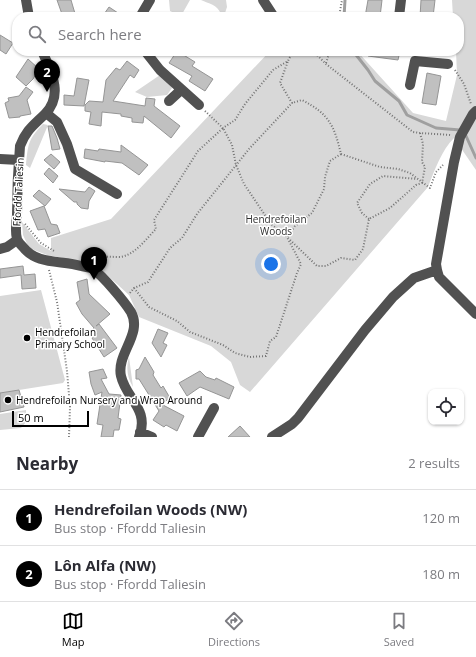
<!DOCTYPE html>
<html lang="en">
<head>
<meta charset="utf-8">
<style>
	body { margin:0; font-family:"Open Sans",sans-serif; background:#f7f7f7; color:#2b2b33 }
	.controls { position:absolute; right:12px; bottom:12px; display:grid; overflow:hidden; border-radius:8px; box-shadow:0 1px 3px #0004 }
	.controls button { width:36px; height:36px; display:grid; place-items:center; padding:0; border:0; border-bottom:1px solid #e1e1e2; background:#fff; color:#2b2b33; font:20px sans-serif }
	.scale { position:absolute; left:12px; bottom:10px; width:77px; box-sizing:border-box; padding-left:4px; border:2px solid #000; border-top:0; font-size:11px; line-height:14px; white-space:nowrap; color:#000; -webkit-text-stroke:3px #fff; paint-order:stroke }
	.you { position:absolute; left:271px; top:264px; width:14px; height:14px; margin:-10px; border:3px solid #fff; border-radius:50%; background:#1a73e8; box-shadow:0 0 0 6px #1a73e833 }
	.badge { display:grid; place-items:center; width:26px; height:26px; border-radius:50%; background:#000; color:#fff; font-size:13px; font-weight:700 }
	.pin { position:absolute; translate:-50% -33px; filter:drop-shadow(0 1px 2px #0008) }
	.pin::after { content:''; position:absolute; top:21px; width:14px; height:12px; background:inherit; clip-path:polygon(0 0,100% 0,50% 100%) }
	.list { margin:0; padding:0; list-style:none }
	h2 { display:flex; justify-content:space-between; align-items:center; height:52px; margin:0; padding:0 16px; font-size:17px }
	h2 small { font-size:13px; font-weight:400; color:#7c7c81 }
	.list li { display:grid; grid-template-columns:26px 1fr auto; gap:12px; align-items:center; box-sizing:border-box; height:56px; padding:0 16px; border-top:1px solid #e1e1e2 }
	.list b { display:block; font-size:15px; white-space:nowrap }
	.list p { margin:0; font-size:13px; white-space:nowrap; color:#7c7c81 }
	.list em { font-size:13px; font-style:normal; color:#7c7c81 }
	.icon { flex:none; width:22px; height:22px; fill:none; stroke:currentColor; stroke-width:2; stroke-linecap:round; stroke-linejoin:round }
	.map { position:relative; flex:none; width:476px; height:437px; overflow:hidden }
	.search { position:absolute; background:#fff; box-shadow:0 1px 3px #0004; left:12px; right:12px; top:12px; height:44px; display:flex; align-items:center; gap:10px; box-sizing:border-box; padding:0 14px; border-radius:16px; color:#7c7c81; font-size:15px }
	.sheet { height:164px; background:#fff }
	nav { display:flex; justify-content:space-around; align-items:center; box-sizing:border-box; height:56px; border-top:1px solid #e1e1e2; background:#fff; font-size:11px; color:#7c7c81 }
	nav a { display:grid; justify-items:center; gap:2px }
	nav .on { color:#000 }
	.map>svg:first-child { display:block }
	.green { fill:#d8d8d8 }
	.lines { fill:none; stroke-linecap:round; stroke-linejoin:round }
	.stream { stroke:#9f9f9f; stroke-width:3 }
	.building { fill:#c0c0c0; stroke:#959595 }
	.path { stroke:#737373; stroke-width:2; stroke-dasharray:1 2; stroke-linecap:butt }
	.minor { stroke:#515151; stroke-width:10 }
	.poi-dot { fill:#000; stroke:#fff; stroke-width:1.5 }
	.labels { text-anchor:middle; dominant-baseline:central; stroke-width:3; stroke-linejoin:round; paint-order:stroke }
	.street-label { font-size:10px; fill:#000; stroke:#fff }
	.park-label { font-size:10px; fill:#2f2f2f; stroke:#fff }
	.poi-label { font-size:10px; fill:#000; stroke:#fff; text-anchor:start }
</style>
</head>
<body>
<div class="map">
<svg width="476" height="437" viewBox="0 0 476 437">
	<rect width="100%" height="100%" fill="#fff"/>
	<path class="green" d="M169,0H190L181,16L170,11Z
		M201,0H226L227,7L225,13L221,14C217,4 209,4 201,0Z
		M452,0H476V170L454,138C442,149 434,172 428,187L250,392L240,385L231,362L211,346L139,317L129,295L95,264L47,255L29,248L23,235L22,222L39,244L51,251V238L111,219L270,51H357L413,113L446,121L457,75L456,51H459V17H453Z
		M160,75L169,82L172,88L167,95L147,97L135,92Z
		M43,124L48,125L30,168L26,165C28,145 28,139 43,124Z
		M41,290L65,380L63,383L0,393V296Z
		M129,357L133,387C127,377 126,368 129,357Z
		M26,410V422L21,428L0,430V414Z"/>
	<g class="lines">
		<path class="stream" d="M344,17L345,0
			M353,51L368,70L375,81L399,101L407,115L436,128L460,130
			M466,136L476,158"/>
	</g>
	<path class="building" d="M57,0H71L76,17H63Z
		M368,0H382L380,17H365Z
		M421,0H435L433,17H420Z
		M109,7L124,17H102Z
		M0,35L13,43L6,54L0,50Z
		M177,51L195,62L192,66L213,79L205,91L189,81L192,76L169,63Z
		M369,51H400L398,60L368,56Z
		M28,59L39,69L33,79L26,86L16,77Z
		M127,61L139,70L134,78L130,75L113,101L145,106L146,98L155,99L154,106L180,126L171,138L144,116L143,123L132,122V118L121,116V114L102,112L101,126L89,124L91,112L85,111V105L89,101L103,102L106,80L116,68L120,70Z
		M427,73L441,76L436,105L422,103Z
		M77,78L89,80L84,106L64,105V95L74,96Z
		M26,87L33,92L27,100L31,114L20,116V117L9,118L5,103L9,101L8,98L19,96Z
		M48,126H52L57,138L60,149L52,150Z
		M121,145L148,165L139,175L122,163L105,161V162L84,158L85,149L98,151L99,149L121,152Z
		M51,154L60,162L54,169L44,160Z
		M49,168L58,176L53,183L44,174Z
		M89,187L95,191L89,201L88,209L81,208L77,204V202H74L59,189L85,192Z
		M39,190L51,199L45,206L33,196Z
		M44,206L51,224L57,225L60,233L48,237L45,229L38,230L30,211Z
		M23,266L24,275L35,274L36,288L22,289L21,275L0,278V269Z
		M87,279L89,294L110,314L96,326L99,324L117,348L104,357L92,338L97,334L93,329L94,328L82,314L76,303L80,300L77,282Z
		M158,329L168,333L163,343L167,345L161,357L152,343Z
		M145,357L154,372L153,375L161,388L163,386L170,398L161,404L184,416L177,431L166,425L164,427L153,420L159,411L139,379H136V370L139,369Z
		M103,369L107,378L101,379L109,394L121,395L118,418L121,419L119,430H114L113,437H101L103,425L97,424L102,392L95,395L91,384L89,372Z
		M200,371L206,377L215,380L216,378L234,387L229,399L200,387L187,396L179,383Z
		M19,390L24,407L0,412V393Z
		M240,426L250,437H228Z"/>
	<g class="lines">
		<path class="path" d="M339,17L342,0
			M313,51L326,64L413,132L420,133L451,135
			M326,63L330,51
			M455,70L464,84L471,104
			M205,111L223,128L235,120L245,104L273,70L288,61L293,51
			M341,154L380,167L398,169L410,173L430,188L436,172L443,165
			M369,219L362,213L357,203L370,184L383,176L417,179
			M25,224L41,243L54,251
			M95,258C103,256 111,257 120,257C135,255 146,239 156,229L154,220L198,151L223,128L232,145L236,165L244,184L271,224L287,237L317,266H326L341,258L355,260L363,249L369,219L390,208L416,185L422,183L425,167L422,162L423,144L420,133
			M49,270L57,302L67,371L70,407L69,437
			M134,288L149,307L177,321L190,332L223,345L235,353L250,357L266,356L270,341L276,337L297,273L301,264L287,237L295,226L312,213L324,189L325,177L330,161L341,154C334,125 329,114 302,100L292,103
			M130,293L134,288L148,282L170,248L182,238L197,214L249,149L292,103L280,83L288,61"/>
		<path class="minor" d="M26,0L29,17
			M263,0L274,17
			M140,17L150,0
			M399,17L401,0
			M42,51C51,71 64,95 45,114C34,125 26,130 20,146C18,169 17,192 17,215C16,223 15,232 17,239C18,242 21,245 23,247C37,265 61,260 81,266C85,267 90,267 93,269C103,276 124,301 131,312C143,334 116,354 121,376C126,399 150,409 139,437
			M145,51L160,70L199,105
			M410,85L415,61L448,64
			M169,101L181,90
			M476,111L473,114L460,137L454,162L436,264L437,270L439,277L476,314
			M46,113L57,122L67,144L75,169L117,194
			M0,159L19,160
			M0,249L7,247L17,240
			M140,432L152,437
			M198,437L214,408
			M272,437L292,424L298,418L365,330L393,297L414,278L437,270"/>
	</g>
	<g class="poi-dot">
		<circle cx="27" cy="338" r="4"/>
		<circle cx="8" cy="400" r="4"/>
	</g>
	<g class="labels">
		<g class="street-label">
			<text transform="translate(18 192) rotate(-87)">Ffordd Taliesin</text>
		</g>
		<g class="park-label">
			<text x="276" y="219">Hendrefoilan<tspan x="276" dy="12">Woods</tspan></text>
		</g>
		<g class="poi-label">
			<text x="35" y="332">Hendrefoilan<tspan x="35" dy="12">Primary School</tspan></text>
			<text x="16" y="400">Hendrefoilan Nursery and Wrap Around</text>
		</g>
	</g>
</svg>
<div class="controls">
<button><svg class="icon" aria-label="locate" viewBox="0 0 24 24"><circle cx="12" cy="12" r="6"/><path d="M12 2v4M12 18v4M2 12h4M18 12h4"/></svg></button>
</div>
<div class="scale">50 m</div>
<div class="you"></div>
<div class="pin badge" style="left:94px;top:280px">1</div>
<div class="pin badge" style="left:47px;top:92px">2</div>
<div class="search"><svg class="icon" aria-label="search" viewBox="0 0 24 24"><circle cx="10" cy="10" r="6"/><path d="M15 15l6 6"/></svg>Search here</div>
</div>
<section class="sheet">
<h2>Nearby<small>2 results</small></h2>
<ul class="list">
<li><span class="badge">1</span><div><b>Hendrefoilan Woods (NW)</b><p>Bus stop · Ffordd Taliesin</p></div><em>120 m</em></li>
<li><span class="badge">2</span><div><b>Lôn Alfa (NW)</b><p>Bus stop · Ffordd Taliesin</p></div><em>180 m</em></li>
</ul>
</section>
<nav>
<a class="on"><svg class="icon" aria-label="map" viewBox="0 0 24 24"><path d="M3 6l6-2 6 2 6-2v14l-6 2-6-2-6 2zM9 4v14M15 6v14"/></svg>Map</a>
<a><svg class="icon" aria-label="directions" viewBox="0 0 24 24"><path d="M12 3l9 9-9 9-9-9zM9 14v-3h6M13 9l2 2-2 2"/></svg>Directions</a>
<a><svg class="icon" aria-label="saved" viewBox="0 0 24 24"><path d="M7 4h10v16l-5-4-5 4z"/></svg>Saved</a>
</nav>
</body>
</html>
